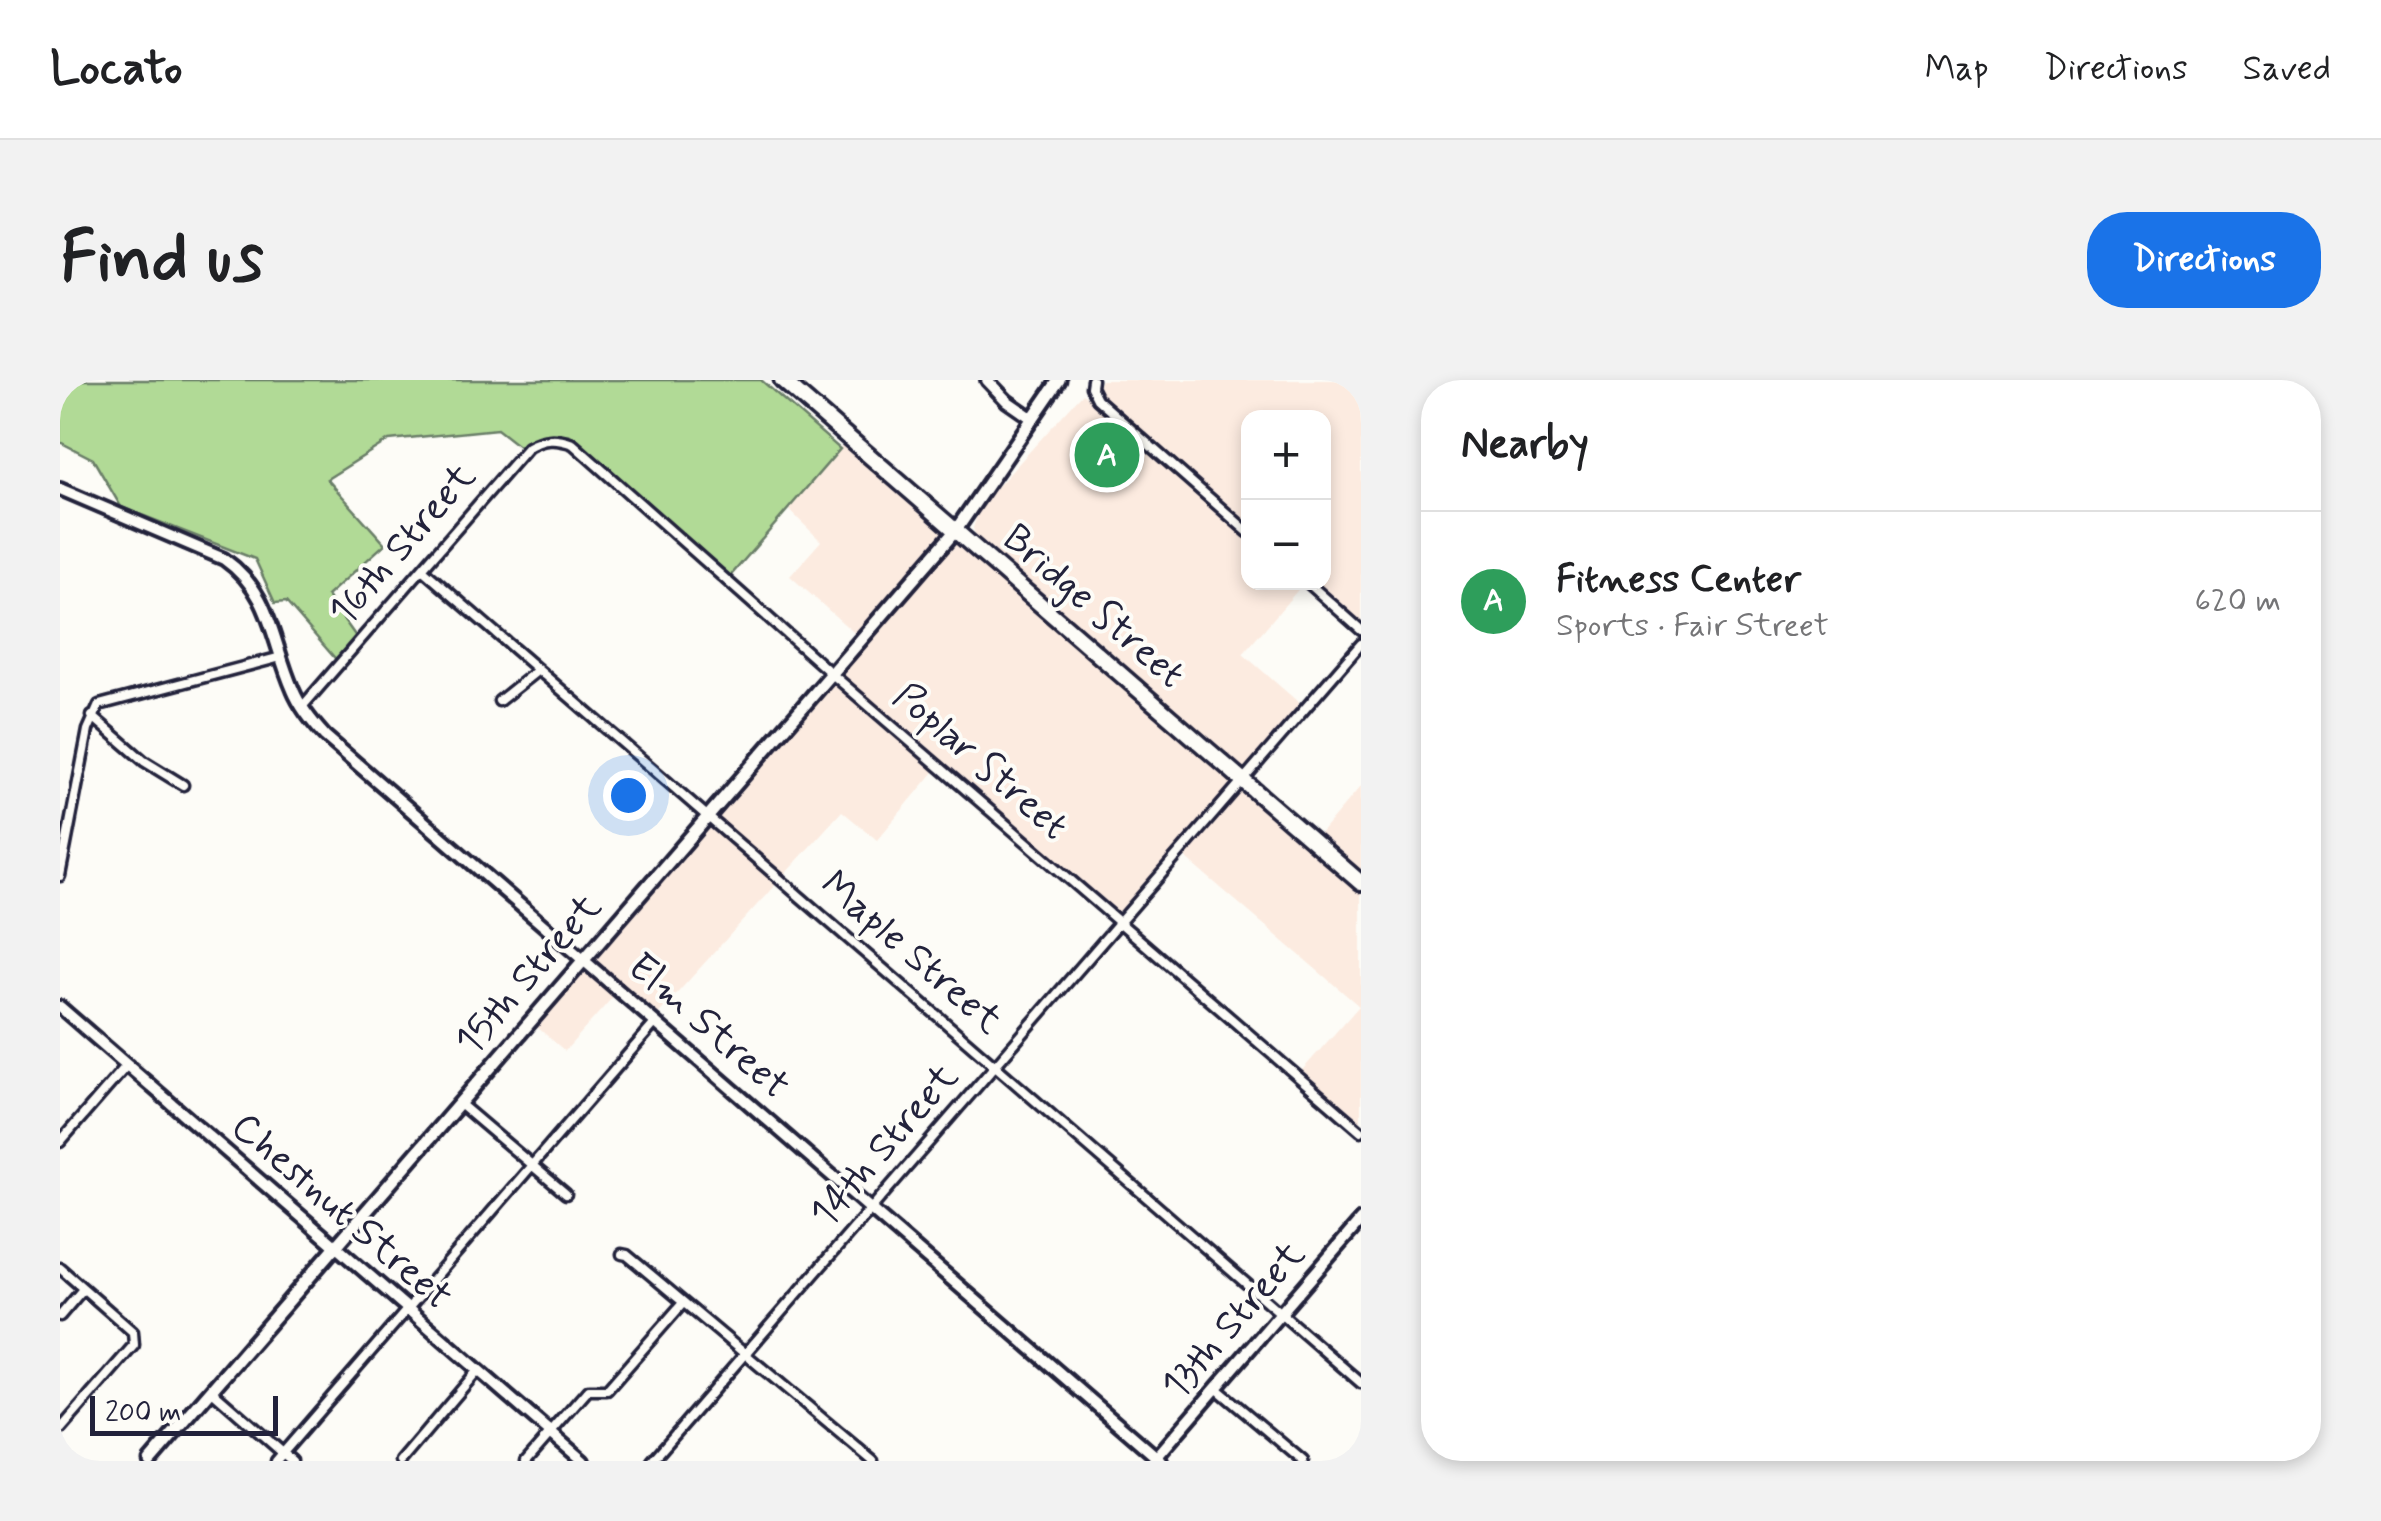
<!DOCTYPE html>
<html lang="en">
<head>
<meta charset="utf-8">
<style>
	body { margin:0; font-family:Mynerve,sans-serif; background:#f2f2f2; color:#202124 }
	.controls { position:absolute; right:30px; top:30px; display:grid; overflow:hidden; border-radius:20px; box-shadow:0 5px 15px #0003 }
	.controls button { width:90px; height:90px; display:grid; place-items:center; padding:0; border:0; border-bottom:2px solid #e0e0e0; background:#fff; color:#202124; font:50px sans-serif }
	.scale { position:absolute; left:30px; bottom:25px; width:188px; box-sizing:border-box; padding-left:10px; border:5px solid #22223b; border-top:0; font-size:28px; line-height:35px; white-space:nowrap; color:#22223b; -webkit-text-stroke:8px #fdfcf7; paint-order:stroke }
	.you { position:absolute; left:568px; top:415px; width:35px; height:35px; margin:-25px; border:8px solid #fff; border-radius:50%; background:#1a73e8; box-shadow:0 0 0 15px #1a73e833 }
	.badge { display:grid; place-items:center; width:65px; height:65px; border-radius:50%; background:#1a73e8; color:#fff; font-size:32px; font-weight:700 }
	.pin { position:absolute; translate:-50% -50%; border:5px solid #fff; box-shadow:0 2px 10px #0006 }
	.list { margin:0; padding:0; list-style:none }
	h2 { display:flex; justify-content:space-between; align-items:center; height:130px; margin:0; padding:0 40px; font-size:42px }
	h2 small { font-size:32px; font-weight:400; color:#757577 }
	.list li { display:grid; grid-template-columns:65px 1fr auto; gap:30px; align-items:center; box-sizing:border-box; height:180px; padding:0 40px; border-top:2px solid #e0e0e0 }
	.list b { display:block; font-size:38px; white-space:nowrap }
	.list p { margin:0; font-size:32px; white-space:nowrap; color:#757577 }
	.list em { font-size:32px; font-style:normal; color:#757577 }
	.map { position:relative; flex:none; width:1301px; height:1081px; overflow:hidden; border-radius:40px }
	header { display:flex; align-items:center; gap:60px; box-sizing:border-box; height:140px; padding:0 50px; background:#fff; border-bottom:2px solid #e0e0e0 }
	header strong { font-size:48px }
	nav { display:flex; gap:55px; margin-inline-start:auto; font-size:35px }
	.intro { display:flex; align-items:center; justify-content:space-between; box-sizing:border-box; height:240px; padding:0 60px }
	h1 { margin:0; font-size:70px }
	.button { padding:25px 45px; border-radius:40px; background:#1a73e8; color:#fff; font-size:35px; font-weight:700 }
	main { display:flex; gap:60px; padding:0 60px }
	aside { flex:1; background:#fff; border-radius:40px; box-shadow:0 5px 15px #0003 }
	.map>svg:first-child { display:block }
	.built { fill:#fcebe0 }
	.green { fill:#b1da96; stroke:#6a7e68; stroke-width:2.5 }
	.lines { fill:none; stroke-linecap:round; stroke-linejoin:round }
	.street-casing { stroke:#22223b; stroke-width:15 }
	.secondary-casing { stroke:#22223b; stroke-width:18 }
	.primary-casing { stroke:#22223b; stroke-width:19 }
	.highway-casing { stroke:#22223b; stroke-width:21 }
	.street { stroke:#fdfcf7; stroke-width:8 }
	.secondary { stroke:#fdfcf7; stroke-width:10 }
	.primary { stroke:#fdfcf7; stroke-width:11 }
	.highway { stroke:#fdfcf7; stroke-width:14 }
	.labels { text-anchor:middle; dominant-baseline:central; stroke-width:8; stroke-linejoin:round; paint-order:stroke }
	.street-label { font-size:40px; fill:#22223b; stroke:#fdfcf7 }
</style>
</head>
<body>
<header>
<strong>Locato</strong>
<nav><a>Map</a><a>Directions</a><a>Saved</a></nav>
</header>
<div class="intro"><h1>Find us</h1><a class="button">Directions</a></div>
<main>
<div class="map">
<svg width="1301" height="1081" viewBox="0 0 1301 1081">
	<rect width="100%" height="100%" fill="#fdfcf7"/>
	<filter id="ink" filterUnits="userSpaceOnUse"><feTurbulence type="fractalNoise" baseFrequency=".01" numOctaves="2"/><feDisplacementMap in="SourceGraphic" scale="20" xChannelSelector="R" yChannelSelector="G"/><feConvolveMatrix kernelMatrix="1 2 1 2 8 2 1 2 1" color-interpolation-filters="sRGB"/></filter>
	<g filter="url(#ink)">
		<path class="built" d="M1041,0H1301V250L1248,203L1264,202V38H1188V149L1168,131L1162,136L1188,159V202L1238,203L1242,205L1183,274L1245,328L1183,400L1253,462L1301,406V751L1237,696L1299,626L1120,473L1059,542L879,386L817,460L782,431L593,640L559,610L505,671L471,642L801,259L730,196L761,161L728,129L784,63L1035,281L1044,270L916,157L913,148L920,126L1023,13L1106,86L1111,81L1035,13Z"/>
		<path class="green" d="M0,0H701L780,69L666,201L513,64L499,59L465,71L437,49L329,60L267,99L325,164L267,216L299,261L280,284L226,222L215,223L195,179L61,127L33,79L0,62Z"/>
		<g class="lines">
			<defs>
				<path id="street" d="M1032,0L1031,7L1037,19L1188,152
					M362,189L1301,1003
					M1247,202L1301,250
					M439,321L478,290
					M242,327L468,67C484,58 496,58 513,64L772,294L1301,751
					M32,336L84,381L123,405
					M0,496L28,350L39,325L221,277
					M400,724L506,814
					M0,762L67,685
					M562,874L567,875L813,1081
					M0,888L73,952L74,965L0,1050
					M0,936L23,909
					M1156,1008L1243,1081
					M151,1010L232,1081
					M216,1081L596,642
					M341,1081L418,990
					M466,1081L528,1010H547L623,923
					M592,1081L1301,264"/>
				<path id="secondary" d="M927,0L947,21L973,39
					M0,109L164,179C212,213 211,260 233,310C240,327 252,342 265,356L1101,1081
					M0,627L523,1081
					M1094,1080L1301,840"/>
				<path id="primary" d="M90,1081L896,150L999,0"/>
				<path id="highway" d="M722,0L1301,503"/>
			</defs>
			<use href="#street" class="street-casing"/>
			<use href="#secondary" class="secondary-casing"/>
			<use href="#primary" class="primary-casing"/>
			<use href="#highway" class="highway-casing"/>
			<use href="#street" class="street"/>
			<use href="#secondary" class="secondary"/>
			<use href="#primary" class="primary"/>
			<use href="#highway" class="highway"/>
		</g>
	</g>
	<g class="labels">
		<g class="street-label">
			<text transform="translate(343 165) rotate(-49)">16th Street</text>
			<text transform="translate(1033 227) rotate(41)">Bridge Street</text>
			<text transform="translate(920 382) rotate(41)">Poplar Street</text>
			<text transform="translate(851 573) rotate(41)">Maple Street</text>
			<text transform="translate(469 595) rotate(-49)">15th Street</text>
			<text transform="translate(648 647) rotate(41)">Elm Street</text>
			<text transform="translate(825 766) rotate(-49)">14th Street</text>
			<text transform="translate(281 832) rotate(41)">Chestnut Street</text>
			<text transform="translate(1174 941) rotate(-49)">13th Street</text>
		</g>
	</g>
</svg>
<div class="controls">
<button>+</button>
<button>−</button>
</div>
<div class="scale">200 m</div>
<div class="you"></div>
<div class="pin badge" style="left:1047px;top:75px;background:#2e9e5b">A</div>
</div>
<aside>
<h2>Nearby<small></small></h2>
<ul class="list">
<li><span class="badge" style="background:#2e9e5b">A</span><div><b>Fitness Center</b><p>Sports · Fair Street</p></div><em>620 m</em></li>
</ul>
</aside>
</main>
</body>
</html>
